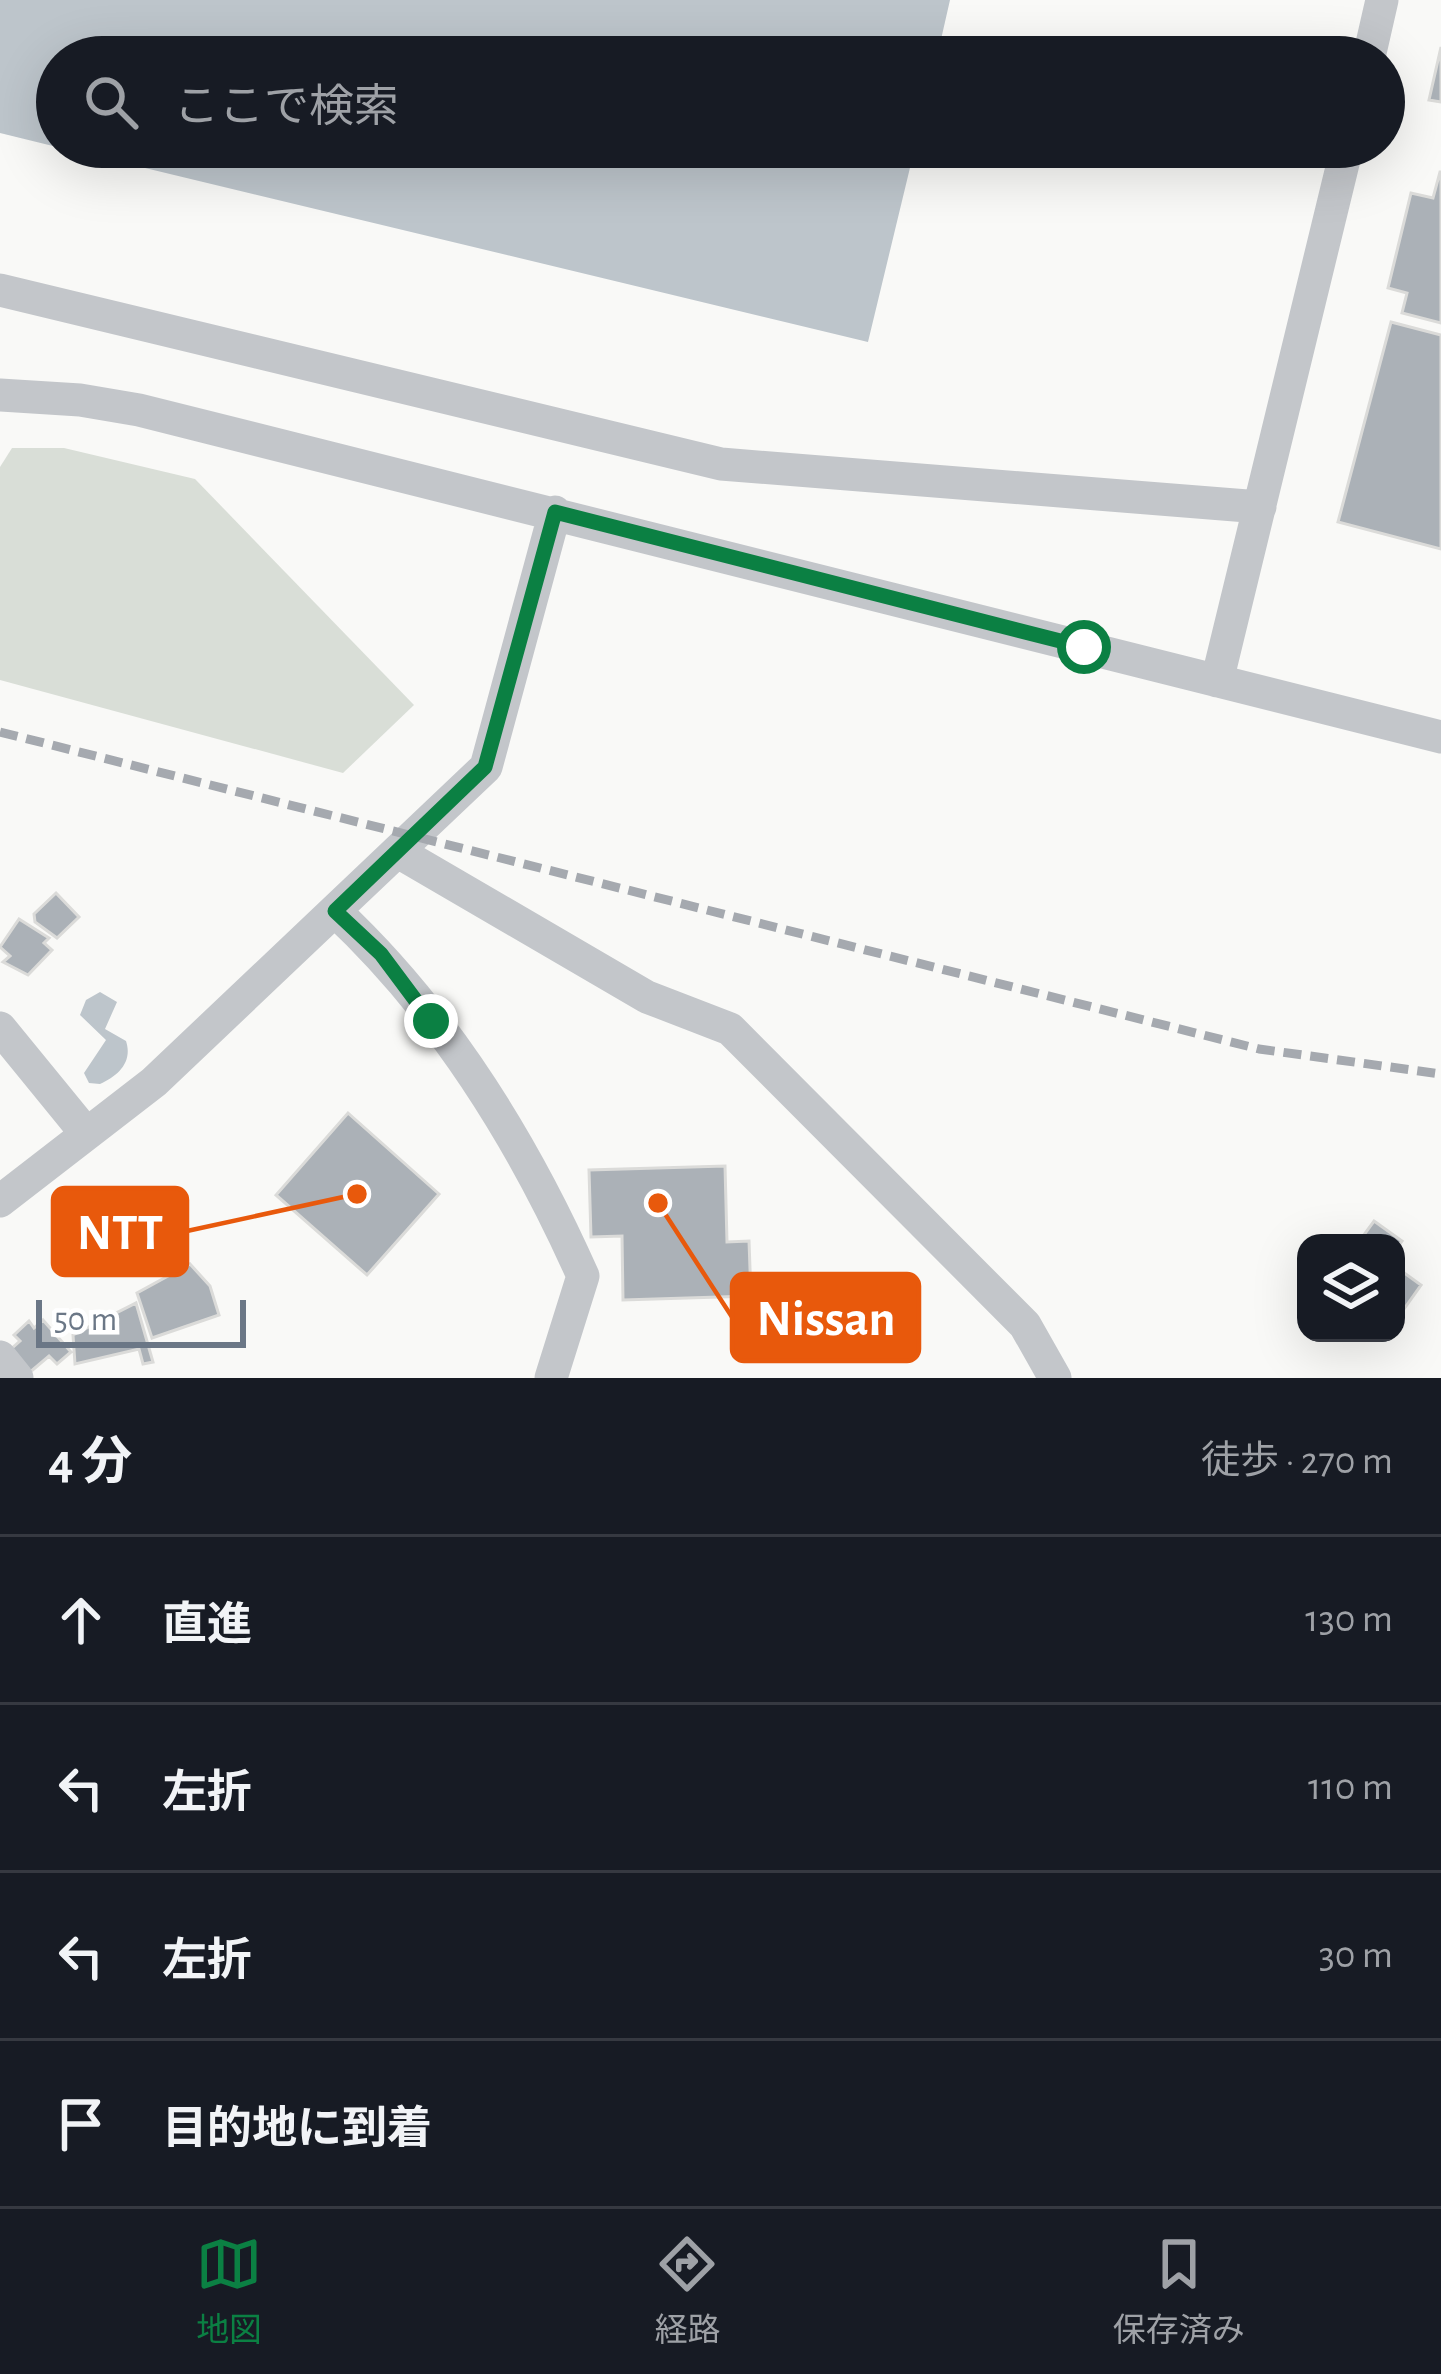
<!DOCTYPE html>
<html lang="ja">
<head>
<meta charset="utf-8">
<style>
	body { margin:0; font-family:"Alegreya Sans","Noto Sans JP",sans-serif; background:#20242c; color:#f1f3f6 }
	.controls { position:absolute; right:36px; bottom:36px; display:grid; overflow:hidden; border-radius:24px; box-shadow:0 12px 48px #0002 }
	.controls button { width:108px; height:108px; display:grid; place-items:center; padding:0; border:0; border-bottom:3px solid #363941; background:#171b24; color:#f1f3f6; font:60px sans-serif }
	.scale { position:absolute; left:36px; bottom:30px; width:210px; box-sizing:border-box; padding-left:12px; border:6px solid #6b7786; border-top:0; font-size:33px; line-height:42px; white-space:nowrap; color:#6b7786; -webkit-text-stroke:9px #fff; paint-order:stroke }
	.stop { position:absolute; width:36px; height:36px; margin:-27px; border:9px solid #0b8043; border-radius:50%; background:#fff }
	.stop.end { background:#0b8043; border-color:#fff; box-shadow:0 3px 12px #0008 }
	.list { margin:0; padding:0; list-style:none }
	h2 { display:flex; justify-content:space-between; align-items:center; height:156px; margin:0; padding:0 48px; font-size:51px }
	h2 small { font-size:39px; font-weight:400; color:#9ea1a6 }
	.list li { display:grid; grid-template-columns:78px 1fr auto; gap:36px; align-items:center; box-sizing:border-box; height:168px; padding:0 48px; border-top:3px solid #363941 }
	.list b { display:block; font-size:45px; white-space:nowrap }
	.list em { font-size:39px; font-style:normal; color:#9ea1a6 }
	.icon { flex:none; width:66px; height:66px; fill:none; stroke:currentColor; stroke-width:2; stroke-linecap:round; stroke-linejoin:round }
	.map { position:relative; flex:none; width:1441px; height:1378px; overflow:hidden }
	.search { position:absolute; background:#171b24; box-shadow:0 12px 48px #0002; left:36px; right:36px; top:36px; height:132px; display:flex; align-items:center; gap:30px; box-sizing:border-box; padding:0 42px; border-radius:66px; color:#9ea1a6; font-size:45px }
	.sheet { height:828px; background:#171b24 }
	nav { display:flex; justify-content:space-around; align-items:center; box-sizing:border-box; height:168px; border-top:3px solid #363941; background:#171b24; font-size:33px; color:#9ea1a6 }
	nav a { display:grid; justify-items:center; gap:6px }
	nav .on { color:#0b8043 }
	.map>svg:first-child { display:block }
	.green { fill:#d9ded7 }
	.water { fill:#bdc5cb }
	.building { fill:#abb1b7; stroke:#dbdbd9; stroke-width:3 }
	.lines { fill:none; stroke-linecap:round; stroke-linejoin:round }
	.minor { stroke:#c3c6ca; stroke-width:33 }
	.rail { stroke:#a5a9af; stroke-width:9; stroke-dasharray:18 9; stroke-linecap:butt }
	.route { stroke:#0b8043; stroke-width:15 }
	.leader { fill:none; stroke:#e8590c; stroke-width:4.5 }
	.callout-dot { fill:#e8590c; stroke:#fff; stroke-width:4.5 }
	.callout { fill:#e8590c; stroke:#e8590c; stroke-width:4.5 }
	.callout-label { font-size:51px; text-anchor:middle; font-weight:bold; fill:#fff }
</style>
</head>
<body>
<div class="map">
<svg width="1441" height="1378" viewBox="0 0 1441 1378">
	<rect width="100%" height="100%" fill="#f9f9f7"/>
	<path class="green" d="M12,448H64L195,479L414,705L343,773L0,680V467Z"/>
	<path class="water" d="M0,0H950L937,57H57V147L0,133Z
		M58,147H915L868,342Z
		M100,992L117,1002L105,1029L126,1041C133,1062 118,1076 100,1084L89,1083L84,1073L106,1040L80,1015L86,1000Z"/>
	<path class="building" d="M1441,47V102L1429,100Z
		M1440,172H1441V323L1402,313L1407,293L1388,288L1411,193L1433,198Z
		M1391,322L1441,335V549L1338,522Z
		M56,893L79,917L57,938L35,922L34,914Z
		M19,919L49,938L44,943L52,950L28,975L3,962L10,956L0,947Z
		M348,1113L439,1194L367,1275L276,1195Z
		M725,1166L727,1242L749,1241L751,1296L623,1300L622,1236L591,1237L589,1170Z
		M1374,1221L1402,1241L1396,1249V1243H1358Z
		M190,1264L210,1286L219,1315L152,1338L137,1293Z
		M1396,1267L1421,1285L1404,1309L1396,1303Z
		M136,1303L153,1362L143,1364L139,1349L75,1364L73,1335Z
		M43,1320L71,1352L57,1364L49,1356L29,1373L10,1350L20,1341L14,1335L29,1321L34,1328Z"/>
	<g class="lines">
		<path class="minor" d="M1369,57L1382,0
			M0,290L721,464L1260,507
			M0,395L80,400L139,410L1441,737
			M1217,681L1347,147
			M400,853L647,997L730,1029L1025,1325L1055,1378
			M335,911C443,1012 523,1141 583,1276L551,1378
			M0,1028L76,1121
			M0,1201L154,1082L486,767L555,512
			M0,1357L17,1378"/>
		<path class="rail" d="M0,732L1259,1049L1441,1074"/>
	</g>
	<g class="lines">
		<path class="route" d="M431,1021L381,954L335,911L485,767L555,512L1084,647"/>
	</g>
	<path class="leader" d="M357 1194L187 1231M658 1203L732 1317"/>
	<g class="callout-dot">
		<circle cx="357" cy="1194" r="12"/>
		<circle cx="658" cy="1203" r="12"/>
	</g>
	<g class="callout">
		<rect x="53" y="1188" width="134" height="87" rx="12"/>
		<rect x="732" y="1274" width="187" height="87" rx="12"/>
	</g>
	<g class="callout-label">
		<text x="120" y="1249">NTT</text>
		<text x="826" y="1335">Nissan</text>
	</g>
</svg>
<div class="controls">
<button><svg class="icon" aria-label="layers" viewBox="0 0 24 24"><path d="M12 4l9 5-9 5-9-5zM3 14l9 5 9-5"/></svg></button>
</div>
<div class="scale">50 m</div>
<div class="stop" style="left:1084px;top:647px"></div>
<div class="stop end" style="left:431px;top:1021px"></div>
<div class="search"><svg class="icon" aria-label="search" viewBox="0 0 24 24"><circle cx="10" cy="10" r="6"/><path d="M15 15l6 6"/></svg>ここで検索</div>
</div>
<section class="sheet">
<h2>4 分<small>徒歩 · 270 m</small></h2>
<ul class="list">
<li><svg class="icon" aria-label="ahead" viewBox="0 0 24 24"><path d="M12 20V5M6 11l6-6 6 6"/></svg><div><b>直進</b></div><em>130 m</em></li>
<li><svg class="icon" aria-label="left" viewBox="0 0 24 24"><path d="M17 20v-9H6M10 6l-5 5 5 5"/></svg><div><b>左折</b></div><em>110 m</em></li>
<li><svg class="icon" aria-label="left" viewBox="0 0 24 24"><path d="M17 20v-9H6M10 6l-5 5 5 5"/></svg><div><b>左折</b></div><em>30 m</em></li>
<li><svg class="icon" aria-label="arrive" viewBox="0 0 24 24"><path d="M6 21V4h12l-3 4 3 4H6"/></svg><div><b>目的地に到着</b></div></li>
</ul>
</section>
<nav>
<a class="on"><svg class="icon" aria-label="map" viewBox="0 0 24 24"><path d="M3 6l6-2 6 2 6-2v14l-6 2-6-2-6 2zM9 4v14M15 6v14"/></svg>地図</a>
<a><svg class="icon" aria-label="directions" viewBox="0 0 24 24"><path d="M12 3l9 9-9 9-9-9zM9 14v-3h6M13 9l2 2-2 2"/></svg>経路</a>
<a><svg class="icon" aria-label="saved" viewBox="0 0 24 24"><path d="M7 4h10v16l-5-4-5 4z"/></svg>保存済み</a>
</nav>
</body>
</html>
